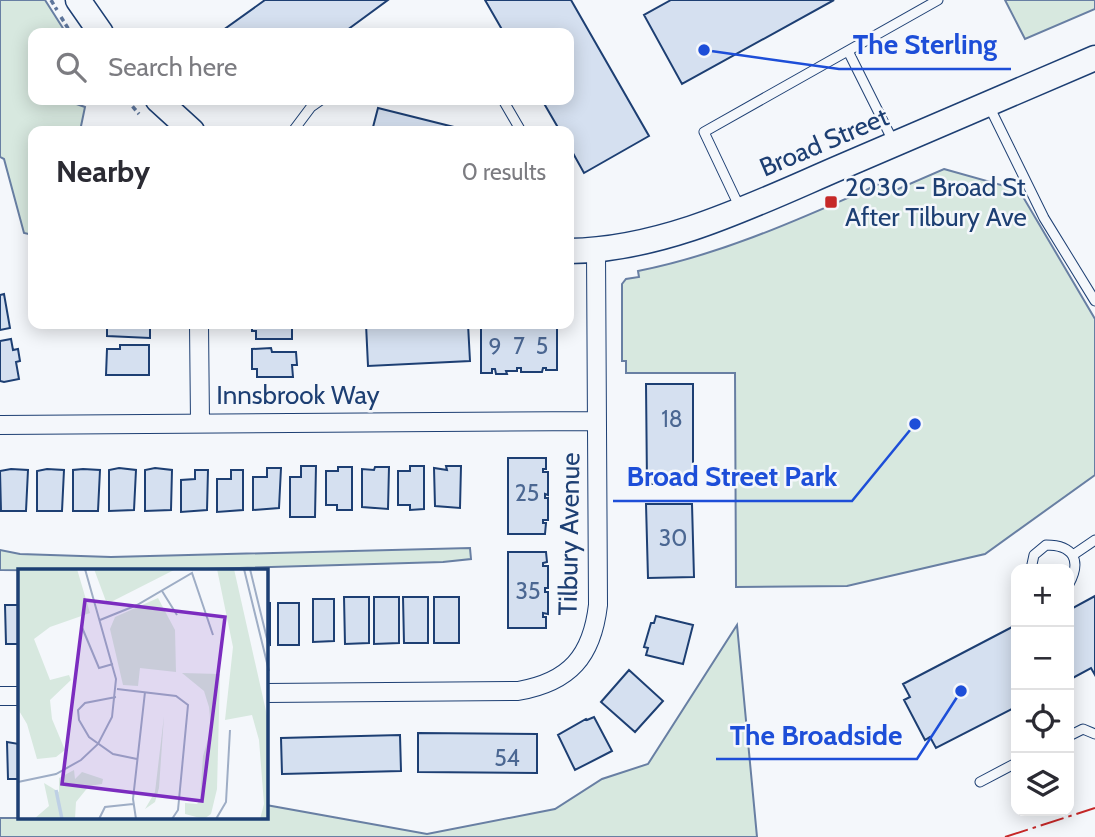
<!DOCTYPE html>
<html lang="en">
<head>
<meta charset="utf-8">
<style>
	body { margin:0; font-family:Cabin,sans-serif; background:#f7f7f7; color:#2b2b33 }
	.controls { position:absolute; right:21px; bottom:21px; display:grid; overflow:hidden; border-radius:14px; box-shadow:0 4px 18px #0003 }
	.controls button { width:63px; height:63px; display:grid; place-items:center; padding:0; border:0; border-bottom:2px solid #e1e1e2; background:#fff; color:#2b2b33; font:35px sans-serif }
	.list { margin:0; padding:0; list-style:none }
	h2 { display:flex; justify-content:space-between; align-items:center; height:91px; margin:0; padding:0 28px; font-size:30px }
	h2 small { font-size:23px; font-weight:400; color:#7c7c81 }
	.icon { flex:none; width:38px; height:38px; fill:none; stroke:currentColor; stroke-width:2; stroke-linecap:round; stroke-linejoin:round }
	.map { position:relative; flex:none; width:1095px; height:837px; overflow:hidden }
	.search { position:absolute; background:#fff; box-shadow:0 4px 18px #0003; left:28px; top:28px; width:546px; height:77px; display:flex; align-items:center; gap:18px; box-sizing:border-box; padding:0 24px; border-radius:14px; color:#7c7c81; font-size:26px }
	.panel { position:absolute; background:#fff; box-shadow:0 4px 18px #0003; left:28px; top:126px; width:546px; height:203px; border-radius:14px }
	.map>svg:first-child { display:block }
	.green { fill:#d7e8df; stroke:#687fa3; stroke-width:2 }
	.building { fill:#d5e0f0; stroke:#1d3f73; stroke-width:2 }
	.lines { fill:none; stroke-linecap:round; stroke-linejoin:round }
	.lane-casing { stroke:#1d3f73; stroke-width:11 }
	.street-casing { stroke:#1d3f73; stroke-width:20 }
	.secondary-casing { stroke:#1d3f73; stroke-width:27 }
	.path { stroke:#5e769c; stroke-width:3.5; stroke-dasharray:5 3.5; stroke-linecap:butt }
	.lane { stroke:#f4f7fb; stroke-width:9 }
	.street { stroke:#f4f7fb; stroke-width:18 }
	.secondary { stroke:#f4f7fb; stroke-width:24 }
	.power { stroke:#c62828; stroke-width:2; stroke-dasharray:24 5 3.5 5; stroke-linecap:butt }
	.poi-dot { fill:#c62828; stroke:#f4f7fb; stroke-width:2.5 }
	.labels { text-anchor:middle; dominant-baseline:central; stroke-width:5; stroke-linejoin:round; paint-order:stroke }
	.number-label { font-size:23px; fill:#4b6792 }
	.street-label { font-size:26px; fill:#1d3f73; stroke:#f4f7fb }
	.poi-label { font-size:26px; fill:#1d3f73; stroke:#f4f7fb; text-anchor:start }
	.inset-river { fill:none; stroke:#bed0e5; stroke-width:3.5 }
	.inset-road { fill:none; stroke:#9eadc5; stroke-width:2 }
	.view { fill:#7b2cbf; fill-opacity:0.15; stroke:#7b2cbf; stroke-width:3.5 }
	.inset-edge { fill:none; stroke:#1d3f73; stroke-width:3.5 }
	.leader { fill:none; stroke:#1d4ed8; stroke-width:2.5 }
	.callout-dot { fill:#1d4ed8; stroke:#f4f7fb; stroke-width:2.5 }
	.callout-label { font-size:28px; text-anchor:middle; font-weight:bold; fill:#1d4ed8; stroke:#f4f7fb; stroke-width:5; stroke-linejoin:round; paint-order:stroke }
</style>
</head>
<body>
<div class="map">
<svg width="1095" height="837" viewBox="0 0 1095 837">
	<rect width="100%" height="100%" fill="#f4f7fb"/>
	<path class="green" d="M0,0H45L66,33H33V100H65L85,107L80,131H33V235L24,233L4,159L0,157Z
		M1005,0H1095V9L1025,39Z
		M944,169L1019,190L1095,319V475L985,554L847,586L736,587L735,373H626V361H622V284L626,279L639,277L638,271C724,254 804,217 884,182L889,193Z
		M470,548L471,559L443,562L139,571L0,570V550L20,554L111,557Z
		M737,625L757,837H0V818H266V805L427,834L555,809L602,779L648,764Z"/>
	<path class="building" d="M265,0H388L343,33H219Z
		M485,0H571L649,136L584,173L569,146V131H560L542,100H569V33H504Z
		M671,0H834L682,84L644,15Z
		M378,108L466,130L372,131Z
		M4,294L10,328L0,330V295Z
		M107,324H150V338L107,336Z
		M252,324H296V327H292V339H256V331H252Z
		M366,324H468L470,361L368,366Z
		M481,324H557V370H546V368H543L542,372H521V368H517V371H506L507,374H496L495,369H492V373H481Z
		M11,339L13,350L18,349L20,361L16,362L19,379L4,382L0,381V341Z
		M120,345H149V375H106L107,349H120Z
		M271,348L272,352H296L297,365H292L293,377H257V369H252V349Z
		M646,384H693V484H647Z
		M508,458H546V469H543V472H548V495L545,494V498H548V520H543V523H546L545,534H508Z
		M301,466H316L315,517H290V477H301Z
		M410,466H424V509L410,510V505H398V471H410Z
		M446,466H461L460,508L435,506L434,468L447,470Z
		M338,467H352V510H337V505H326V471H338Z
		M375,467H389L388,509L362,507V469L374,470Z
		M119,468L136,470L134,510L109,511V470Z
		M155,468L172,470L171,510L145,511V470Z
		M267,468H281L279,508L253,510V477H267Z
		M11,469L28,470L26,511H1L0,471Z
		M47,469L64,470L62,511H37V471Z
		M83,469L100,470L98,511H73V470Z
		M195,470H208L207,510L181,512V480L195,479Z
		M231,470H243V510L217,512V479H231Z
		M646,504H692L694,577L648,578Z
		M508,552H546L547,562L543,563V566H548V588H545V592H548V614L543,613V617H546V628H508Z
		M1095,596V675L1091,668L1069,680V610Z
		M344,597H369V643L345,644Z
		M374,597H399V643L374,644Z
		M403,597H428V643H404Z
		M434,597H459V643H434Z
		M313,599H334V641L313,642Z
		M266,603H270V645H266Z
		M278,603H299V645H278Z
		M5,605H19V644H6Z
		M656,616L693,625L683,664L646,655L648,648L644,647L651,623H654Z
		M1016,625V707L936,748L930,737L925,740L904,700L910,697L903,684Z
		M629,670L663,701L635,732L601,702Z
		M594,717L612,751L575,770L558,735L586,719L587,720Z
		M418,733L537,734V773L418,772Z
		M400,735L401,771L282,774L281,738Z
		M7,742L19,744V779H8Z"/>
	<g class="lines">
		<defs>
			<path id="lane" d="M848,51L894,143
				M503,100L521,131
				M989,106L1044,218L1095,301
				M293,131L311,107L321,100
				M740,208L704,132L938,0
				M1073,555L1095,540
				M1031,569L1034,555L1046,545C1073,545 1082,560 1069,584
				M1069,736L1083,729L1095,734
				M980,782L1016,763"/>
			<path id="street" d="M199,324L200,422
				M0,425L597,421
				M266,693L518,691C570,682 592,656 598,605L596,251
				M0,696H19"/>
			<path id="secondary" d="M78,0L101,33
				M158,100L192,131
				M569,251C664,250 755,204 841,167C926,131 1010,94 1095,58"/>
		</defs>
		<use href="#lane" class="lane-casing"/>
		<use href="#street" class="street-casing"/>
		<use href="#secondary" class="secondary-casing"/>
		<path class="path" d="M51,0L57,10
			M61,17L71,33
			M127,100L139,114"/>
		<use href="#lane" class="lane"/>
		<use href="#street" class="street"/>
		<use href="#secondary" class="secondary"/>
		<path class="power" d="M1005,837L1095,808"/>
	</g>
	<rect class="poi-dot" x="824" y="195" width="14" height="14" rx="3.5"/>
	<g class="labels">
		<g class="number-label">
			<text x="519" y="346">7</text>
			<text x="542" y="346">5</text>
			<text x="495" y="347">9</text>
			<text x="672" y="419">18</text>
			<text x="527" y="493">25</text>
			<text x="673" y="538">30</text>
			<text x="528" y="591">35</text>
			<text x="507" y="758">54</text>
		</g>
		<g class="street-label">
			<text transform="translate(824 142) rotate(-23)">Broad Street</text>
			<text x="298" y="395">Innsbrook Way</text>
			<text transform="translate(569 534) rotate(-89)">Tilbury Avenue</text>
		</g>
		<g class="poi-label">
			<text x="845" y="187">2030 - Broad St<tspan x="845" dy="30">After Tilbury Ave</tspan></text>
		</g>
	</g>
	<g transform="translate(18 569)">
		<rect width="250" height="250" fill="#f4f7fb"/>
		<path d="M0,0H59L72,44L32,58L16,70L32,111L51,106L53,111L32,131L34,150L47,181L38,188L19,190L9,155L0,140ZM76,0H158L89,35ZM199,0H216L250,151V250H242L246,235L241,171L234,146L207,151L215,78ZM140,29L157,61L158,103L122,99L120,117L105,116L92,60L97,48ZM164,104L202,105L199,220L193,245L186,250L167,245V234L179,235L182,231L185,187L193,160L191,138L186,122ZM146,147L141,219L137,233L127,240L137,223ZM56,201L57,210L64,203L85,210L84,215L71,217L58,233L57,250H16L31,237L26,214L41,223V209Z" fill="#d7e8df"/>
		<path class="inset-river" d="M38,221L44,250"/>
		<path class="inset-road" d="M226,0L251,102M232,0L251,78M144,22L159,46M82,51L119,36L174,4L195,66M63,56L81,99L95,95M99,120L158,127L170,136L160,241L154,250M98,128L67,134L60,141L61,151L71,168L95,185L119,190M0,213L38,205L63,191L80,175L94,148L98,110L67,0M81,250L87,238L115,235M118,250L115,230L127,123M198,250L208,233L212,161"/>
		<path class="view" d="M67,31L207,48L184,232L44,215Z"/>
		<rect width="250" height="250" class="inset-edge"/>
	</g>
	<path class="leader" d="M704 50L839 69H1011M915 424L852 501H613M961 691L917 759H716"/>
	<g class="callout-dot">
		<circle cx="704" cy="50" r="7"/>
		<circle cx="915" cy="424" r="7"/>
		<circle cx="961" cy="691" r="7"/>
	</g>
	<g class="callout-label">
		<text x="925" y="54">The Sterling</text>
		<text x="732" y="486">Broad Street Park</text>
		<text x="816" y="745">The Broadside</text>
	</g>
</svg>
<div class="controls">
<button>+</button>
<button>−</button>
<button><svg class="icon" aria-label="locate" viewBox="0 0 24 24"><circle cx="12" cy="12" r="6"/><path d="M12 2v4M12 18v4M2 12h4M18 12h4"/></svg></button>
<button><svg class="icon" aria-label="layers" viewBox="0 0 24 24"><path d="M12 4l9 5-9 5-9-5zM3 14l9 5 9-5"/></svg></button>
</div>
<div class="search"><svg class="icon" aria-label="search" viewBox="0 0 24 24"><circle cx="10" cy="10" r="6"/><path d="M15 15l6 6"/></svg>Search here</div>
<section class="panel">
<h2>Nearby<small>0 results</small></h2>
<ul class="list">
</ul>
</section>
</div>
</body>
</html>
